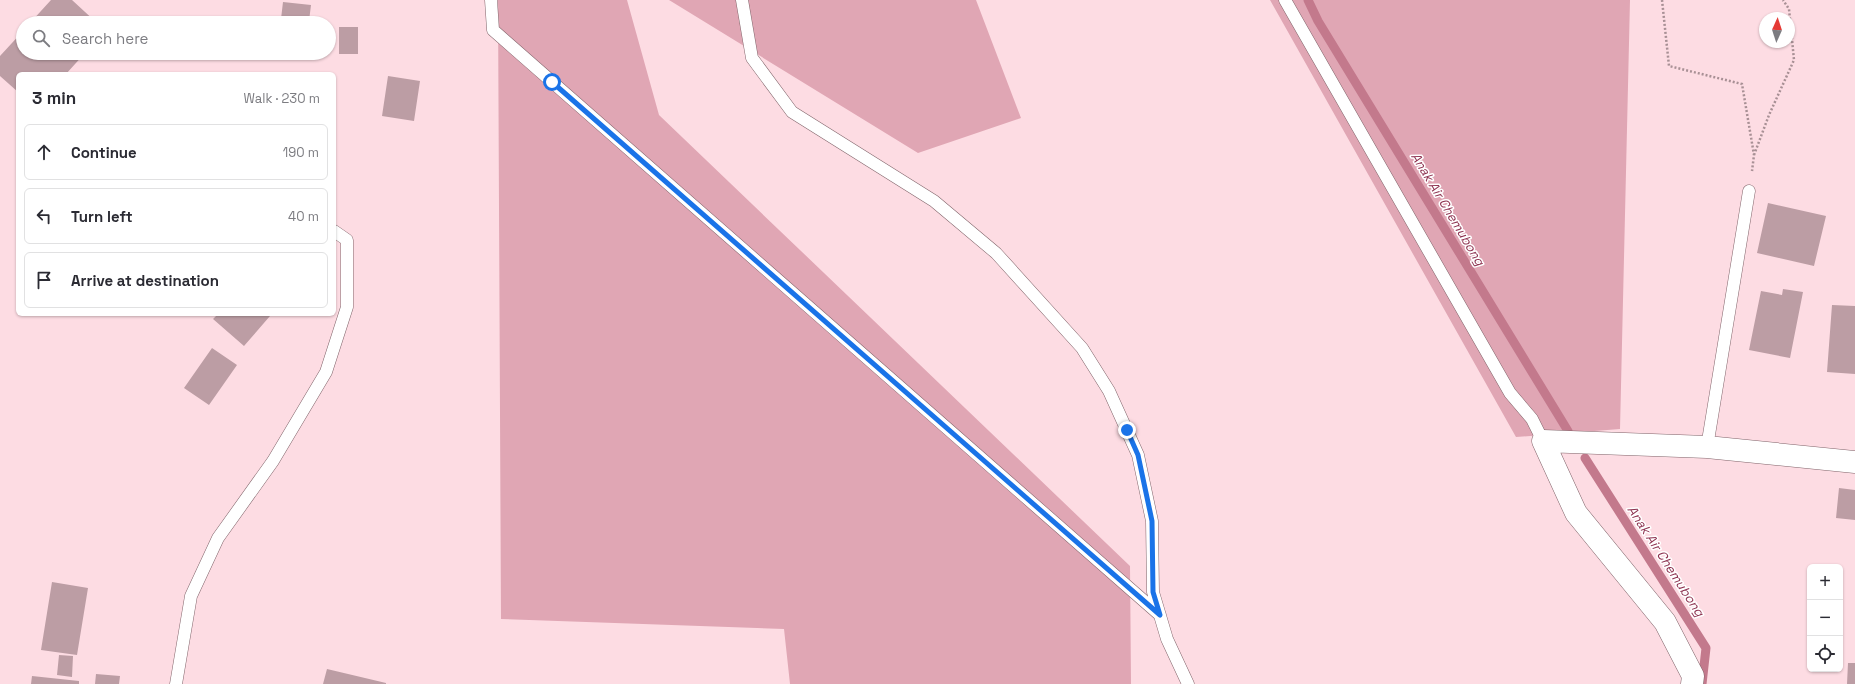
<!DOCTYPE html>
<html lang="en">
<head>
<meta charset="utf-8">
<style>
	body { margin:0; font-family:"Space Grotesk",sans-serif; background:#f7f7f7; color:#2b2b33 }
	.controls { position:absolute; right:12px; bottom:12px; display:grid; overflow:hidden; border-radius:6px; box-shadow:0 1px 3px #0004 }
	.controls button { width:36px; height:36px; display:grid; place-items:center; padding:0; border:0; border-bottom:1px solid #e1e1e2; background:#fff; color:#2b2b33; font:20px sans-serif }
	.compass { position:absolute; left:1759px; top:12px; width:36px; height:36px; border-radius:50%; background:#fff; box-shadow:0 1px 3px #0004; rotate:3deg }
	.stop { position:absolute; width:12px; height:12px; margin:-9px; border:3px solid #1a73e8; border-radius:50%; background:#fff }
	.stop.end { background:#1a73e8; border-color:#fff; box-shadow:0 1px 4px #0008 }
	.list { margin:0; padding:0; list-style:none }
	h2 { display:flex; justify-content:space-between; align-items:center; height:52px; margin:0; padding:0 16px; font-size:17px }
	h2 small { font-size:13px; font-weight:400; color:#7c7c81 }
	.list li { display:grid; grid-template-columns:26px 1fr auto; gap:12px; align-items:center; box-sizing:border-box; height:56px; margin:0 8px 8px; padding:0 8px; border:1px solid #e1e1e2; border-radius:6px }
	.list b { display:block; font-size:15px; white-space:nowrap }
	.list em { font-size:13px; font-style:normal; color:#7c7c81 }
	.icon { flex:none; width:22px; height:22px; fill:none; stroke:currentColor; stroke-width:2; stroke-linecap:round; stroke-linejoin:round }
	.map { position:relative; flex:none; width:1855px; height:684px; overflow:hidden }
	.search { position:absolute; background:#fff; box-shadow:0 1px 3px #0004; left:16px; top:16px; width:320px; height:44px; display:flex; align-items:center; gap:10px; box-sizing:border-box; padding:0 14px; border-radius:22px; color:#7c7c81; font-size:15px }
	.panel { position:absolute; background:#fff; box-shadow:0 1px 3px #0004; left:16px; top:72px; width:320px; height:244px; border-radius:6px }
	.map>svg:first-child { display:block }
	.green { fill:#e0a6b4 }
	.lines { fill:none; stroke-linecap:round; stroke-linejoin:round }
	.stream { stroke:#c3798c; stroke-width:9 }
	.building { fill:#bc9da4 }
	.service-casing { stroke:#80646a; stroke-width:13 }
	.minor-casing { stroke:#80646a; stroke-width:23 }
	.path { stroke:#a89095; stroke-width:2.5; stroke-dasharray:2 2; stroke-linecap:butt }
	.service { stroke:#fff; stroke-width:12 }
	.minor { stroke:#fff; stroke-width:22 }
	.route { stroke:#1a73e8; stroke-width:5 }
	.labels { text-anchor:middle; dominant-baseline:central; stroke-width:3; stroke-linejoin:round; paint-order:stroke }
	.water-label { font-size:13px; font-style:italic; fill:#8d3250; stroke:#fff }
</style>
</head>
<body>
<div class="map">
<svg width="1855" height="684" viewBox="0 0 1855 684">
	<rect width="100%" height="100%" fill="#fddce3"/>
	<path class="green" d="M498,0H627L659,115L1130,566L1131,684H790L784,629L501,619Z
		M669,0H976L1021,118L918,153Z
		M1270,0H1630L1620,429L1516,437Z"/>
	<g class="lines">
		<path class="stream" d="M1308,0L1318,21L1568,431
			M1585,458L1706,648L1702,684"/>
	</g>
	<path class="building" d="M51,0H72L97,23H30Z
		M283,2L311,5L309,21L281,19Z
		M339,27H358V54H339Z
		M23,31V53H85L66,74H18V92L0,76V56Z
		M388,76L420,81L414,121L382,116Z
		M1768,203L1826,216L1814,266L1757,253Z
		M1783,289L1803,292L1790,358L1749,350L1761,291L1782,295Z
		M1832,305L1855,306V374L1827,372Z
		M218,314H268L270,316L244,346L213,319Z
		M212,348L237,365L209,405L184,388Z
		M1839,488L1855,490V520L1836,518Z
		M52,582L88,588L77,655L41,650Z
		M59,655L73,656L72,677L57,675Z
		M1848,663H1855V684H1847Z
		M327,669L386,683V684H323Z
		M96,674L120,676L119,684H95Z
		M32,676L79,681V684H31Z"/>
	<g class="lines">
		<defs>
			<path id="service" d="M491,0L493,30L1160,615
				M742,0L752,58L792,112L934,201L996,253L1082,348L1109,391L1138,455L1152,521L1153,592L1167,639L1188,684
				M1285,0L1510,393L1532,419L1543,441
				M1707,447L1749,191
				M176,684L191,596L218,538L273,461L326,372L347,307V240L334,231"/>
			<path id="minor" d="M1692,684L1693,676L1665,622L1576,513L1543,441L1707,447L1855,462"/>
		</defs>
		<use href="#service" class="service-casing"/>
		<use href="#minor" class="minor-casing"/>
		<path class="path" d="M1662,0L1669,66L1742,84L1754,155L1752,171
			M1754,155L1769,115L1794,60L1789,9L1783,0"/>
		<use href="#service" class="service"/>
		<use href="#minor" class="minor"/>
	</g>
	<g class="lines">
		<path class="route" d="M552,82L1160,615L1153,592L1152,521L1138,455L1127,430"/>
	</g>
	<g class="labels">
		<g class="water-label">
			<text transform="translate(1448 209) rotate(59)">Anak Air Chemubong</text>
			<text transform="translate(1666 561) rotate(57)">Anak Air Chemubong</text>
		</g>
	</g>
</svg>
<div class="controls">
<button>+</button>
<button>−</button>
<button><svg class="icon" aria-label="locate" viewBox="0 0 24 24"><circle cx="12" cy="12" r="6"/><path d="M12 2v4M12 18v4M2 12h4M18 12h4"/></svg></button>
</div>
<svg class="compass" viewBox="-18 -18 36 36"><path d="M0-13l5 13h-10z" fill="#e53935"/><path d="M0 13l5-13h-10z" fill="#7c7c81"/></svg>
<div class="stop" style="left:552px;top:82px"></div>
<div class="stop end" style="left:1127px;top:430px"></div>
<div class="search"><svg class="icon" aria-label="search" viewBox="0 0 24 24"><circle cx="10" cy="10" r="6"/><path d="M15 15l6 6"/></svg>Search here</div>
<section class="panel">
<h2>3 min<small>Walk · 230 m</small></h2>
<ul class="list">
<li><svg class="icon" aria-label="ahead" viewBox="0 0 24 24"><path d="M12 20V5M6 11l6-6 6 6"/></svg><div><b>Continue</b></div><em>190 m</em></li>
<li><svg class="icon" aria-label="left" viewBox="0 0 24 24"><path d="M17 20v-9H6M10 6l-5 5 5 5"/></svg><div><b>Turn left</b></div><em>40 m</em></li>
<li><svg class="icon" aria-label="arrive" viewBox="0 0 24 24"><path d="M6 21V4h12l-3 4 3 4H6"/></svg><div><b>Arrive at destination</b></div></li>
</ul>
</section>
</div>
</body>
</html>
